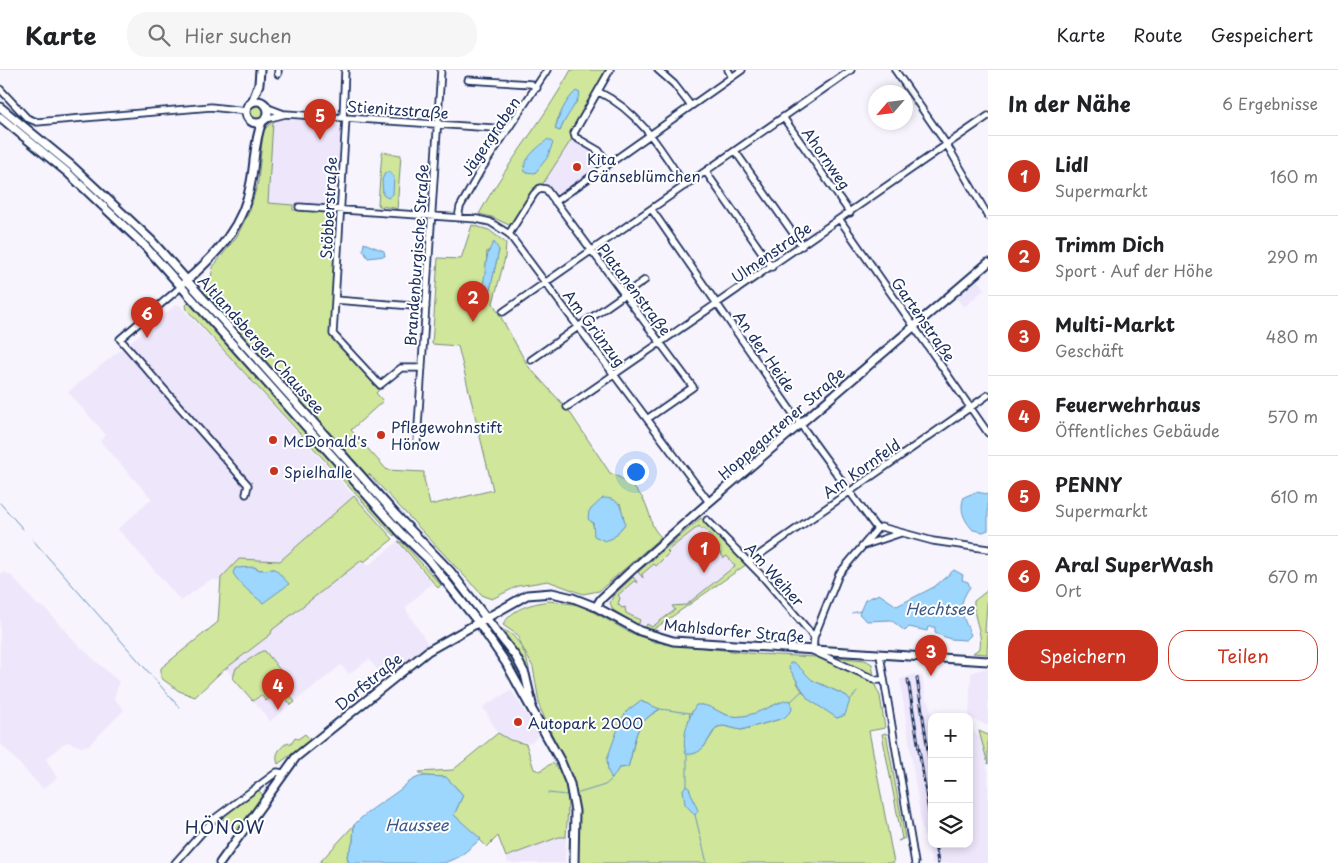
<!DOCTYPE html>
<html lang="de">
<head>
<meta charset="utf-8">
<style>
	body { margin:0; font-family:"Playpen Sans",sans-serif; background:#f6f6f6; color:#202124 }
	.controls { position:absolute; right:15px; bottom:15px; display:grid; overflow:hidden; border-radius:10px; box-shadow:0 2px 8px #0003 }
	.controls button { width:45px; height:45px; display:grid; place-items:center; padding:0; border:0; border-bottom:1px solid #e0e0e0; background:#fff; color:#202124; font:25px sans-serif }
	.compass { position:absolute; left:868px; top:15px; width:45px; height:45px; border-radius:50%; background:#fff; box-shadow:0 2px 8px #0003; rotate:242deg }
	.you { position:absolute; left:635px; top:401px; width:18px; height:18px; margin:-12px; border:4px solid #fff; border-radius:50%; background:#1a73e8; box-shadow:0 0 0 8px #1a73e833 }
	.badge { display:grid; place-items:center; width:32px; height:32px; border-radius:50%; background:#c8321e; color:#fff; font-size:16px; font-weight:700 }
	.pin { position:absolute; translate:-50% -41px; filter:drop-shadow(0 1px 2px #0008) }
	.pin::after { content:''; position:absolute; top:26px; width:18px; height:15px; background:inherit; clip-path:polygon(0 0,100% 0,50% 100%) }
	.list { margin:0; padding:0; list-style:none }
	h2 { display:flex; justify-content:space-between; align-items:center; height:65px; margin:0; padding:0 20px; font-size:21px }
	h2 small { font-size:16px; font-weight:400; color:#757577 }
	.list li { display:grid; grid-template-columns:32px 1fr auto; gap:15px; align-items:center; box-sizing:border-box; height:80px; padding:0 20px; border-top:1px solid #e0e0e0 }
	.list b { display:block; font-size:19px; white-space:nowrap }
	.list p { margin:0; font-size:16px; white-space:nowrap; color:#757577 }
	.list em { font-size:16px; font-style:normal; color:#757577 }
	.actions { display:flex; gap:10px; padding:15px 20px }
	.actions a { flex:1; padding:11px 0; border:1px solid #c8321e; border-radius:20px; text-align:center; font-size:18px; color:#c8321e }
	.actions .main { background:#c8321e; color:#fff }
	.icon { flex:none; width:28px; height:28px; fill:none; stroke:currentColor; stroke-width:2; stroke-linecap:round; stroke-linejoin:round }
	.map { position:relative; flex:none; width:988px; height:793px; overflow:hidden }
	header { display:flex; align-items:center; gap:30px; box-sizing:border-box; height:70px; padding:0 25px; background:#fff; border-bottom:1px solid #e0e0e0 }
	header strong { font-size:24px }
	nav { display:flex; gap:28px; margin-inline-start:auto; font-size:18px }
	.search { width:350px; height:45px; background:#f6f6f6; display:flex; align-items:center; gap:12px; box-sizing:border-box; padding:0 18px; border-radius:20px; color:#757577; font-size:19px }
	main { display:flex }
	aside { flex:1; background:#fff }
	.map>svg:first-child { display:block }
	.built { fill:#eee6fb }
	.green { fill:#d0e69a; stroke:#768a7c; fill-rule:evenodd }
	.water { fill:#9dd7fd; stroke:#6994bd }
	.lines { fill:none; stroke-linecap:round; stroke-linejoin:round }
	.stream { stroke:#6994bd; stroke-width:1 }
	.minor-casing { stroke:#1b2f5e; stroke-width:9 }
	.major-casing { stroke:#1b2f5e; stroke-width:11 }
	.minor { stroke:#fff; stroke-width:5.5 }
	.major { stroke:#fff; stroke-width:7 }
	.rail-casing { stroke:#1b2f5e; stroke-width:3 }
	.rail { stroke:#fff; stroke-width:1; stroke-dasharray:4; stroke-linecap:butt }
	.poi-dot { fill:#c8321e; stroke:#fff; stroke-width:2 }
	.labels { text-anchor:middle; dominant-baseline:central; stroke-width:4; stroke-linejoin:round; paint-order:stroke }
	.street-label { font-size:15px; fill:#1b2f5e; stroke:#fff }
	.poi-label { font-size:15px; fill:#1b2f5e; stroke:#fff; text-anchor:start }
	.water-label { font-size:16px; font-style:italic; fill:#3c5986; stroke:#fff }
	.quarter-label { font-size:18px; letter-spacing:1px; fill:#1b2f5e; stroke:#fff }
</style>
</head>
<body>
<header>
<strong>Karte</strong>
<div class="search"><svg class="icon" aria-label="search" viewBox="0 0 24 24"><circle cx="10" cy="10" r="6"/><path d="M15 15l6 6"/></svg>Hier suchen</div>
<nav><a>Karte</a><a>Route</a><a>Gespeichert</a></nav>
</header>
<main>
<div class="map">
<svg width="988" height="793" viewBox="0 0 988 793">
	<rect width="100%" height="100%" fill="#f7f4fd"/>
	<filter id="ink" filterUnits="userSpaceOnUse"><feTurbulence type="fractalNoise" baseFrequency=".02" numOctaves="2"/><feDisplacementMap in="SourceGraphic" scale="10" xChannelSelector="R" yChannelSelector="G"/><feConvolveMatrix kernelMatrix="1 2 1 2 8 2 1 2 1" color-interpolation-filters="sRGB"/></filter>
	<g filter="url(#ink)">
		<path class="built" d="M281,49L333,52L340,56L341,62L335,137L268,133L273,51Z
			M573,67L597,83L604,92L602,96L556,127L541,117Z
			M977,210L985,219L964,237L956,228Z
			M176,235H179L235,293L354,426L280,491L239,489L221,510H210L181,531L118,459L152,429L100,371L106,365L68,322Z
			M701,448L747,494L650,562L613,540L611,529L618,520Z
			M397,472L432,513L405,538L428,574L384,608L369,589L349,604L341,595L270,651L226,599L271,564L272,560L315,524L362,490L368,496Z
			M4,502L12,506L37,535L45,538L75,572L119,612L114,628L124,640L89,675L81,677L68,672L63,674L46,689L57,708L43,719L0,673V505Z
			M983,599H988V656L969,647L971,603Z
			M915,604L916,607L922,606L926,631H929L932,648V774H969V661L971,660L982,668L988,703V793H932L927,766H923L900,609Z
			M511,620L538,663V666L531,673L510,670L498,663L483,637Z
			M559,767H566L565,793H508L506,787Z"/>
		<path class="green" d="M571,0H606L573,59V67L542,115L533,120L511,156L492,147L479,144C506,94 544,50 571,0ZM578,30L568,42L560,61L555,59L558,48Z
			M249 43a8 8 0 1 1 16 0a8 8 0 1 1-16 0Z
			M273,51L268,133L293,135V140L336,143L331,264L379,320L376,323L383,331L351,360L387,400L424,402V409L430,435L493,420L458,276L432,274L438,188L461,189L472,155L489,160L506,173L505,188L493,233L528,296L569,341L610,403C627,410 642,421 648,440C653,453 650,456 661,467L599,521L583,524L548,511L518,516L492,529L483,526L369,404L366,406L202,221L205,219V214L211,207L213,197L237,166L250,140L258,112L263,61ZM499,180L488,228L479,224L485,212L487,181ZM620,433L625,454L613,468L594,457L591,450Z
			M382,82L401,85L397,140L395,138L379,136L378,134Z
			M190,231L396,462L394,466L187,240L186,235Z
			M348,395L443,496L473,536C433,486 388,444 345,397Z
			M354,426L393,469L364,492L362,490L272,560L271,564L220,603L195,627L179,621L161,608V598L218,552L221,508L239,489L280,491ZM254,497L260,500L275,499L254,525L247,517Z
			M701,448L747,494L650,562L645,559L647,554L652,557L675,540L672,536L686,535L735,496L727,486L724,488L718,480L720,478L704,458L701,459L699,456L667,481L669,483L656,496L654,494L642,504L643,508L638,502Z
			M398,471L403,473L441,515L438,518Z
			M633,507L638,513L634,511L618,525L620,528L618,534L622,538L625,537L626,543L640,550L638,556L613,540L610,533L613,526Z
			M988,520L985,562L988,563L987,584L973,583L980,578C983,561 972,547 974,531Z
			M549,531L581,535L629,562L655,572L757,584L816,587L874,613L880,626L885,658L869,661L894,793H577L579,741L574,713L540,638L533,597L519,571V566L503,555C512,538 531,534 549,531ZM795,593L812,610L847,626L845,645L837,648C817,632 791,624 795,593ZM641,631L659,640C631,655 637,671 628,697L619,698L611,708C616,677 612,651 641,631ZM780,632L784,648L741,660L724,656L717,657L704,677L693,684L686,669L690,643L701,635C711,637 721,644 730,646C747,649 766,640 780,632Z
			M503,560C520,565 529,590 530,607L522,588Z
			M494,565L515,596L522,614L491,567Z
			M262,581H265L284,605L288,622L295,632L291,635L284,626L278,631L273,625L266,631L261,625L253,631L233,608L236,598Z
			M833,587L865,590L872,594L874,607Z
			M979,661L988,665V694Z
			M498,663L510,670L526,674L534,699L540,701L552,693C574,708 567,744 566,767H559L506,787L498,766L487,777L454,745L463,725L446,707L424,706L419,702L453,700Z
			M886,663L905,768L898,771L902,769L882,664Z
			M305,664L311,670L278,694C274,683 280,678 288,672L291,674L295,668L298,669Z
			M257,719L263,725L239,761L220,747Z
			M354,755L353,772L347,786L349,793H319Z"/>
		<path class="water" d="M576,21L580,23C576,36 565,47 560,61L555,59C559,45 565,31 576,21Z
			M548,69L553,73L547,88L535,103L525,102C521,89 540,76 548,69Z
			M390,102L394,107L393,124L388,128L383,125L382,110L385,103Z
			M494,172L499,180L488,229L479,224C489,205 482,187 494,172Z
			M364,173L384,181L385,186L368,188L363,180Z
			M976,422L988,424V460L983,462L973,460C964,450 959,440 964,427Z
			M603,428C621,428 622,439 625,454L613,468L605,471L594,466L593,453L588,449L589,441Z
			M254,497L260,500L275,499L289,514L263,533C252,524 240,515 233,503L235,498Z
			M954,500L963,505L962,510L968,512L970,517C956,537 962,544 971,565L966,570L950,569L935,563V557H928L927,561L909,557L905,561L891,550L867,551L859,544L865,530L879,524L897,536L934,517Z
			M790,593H795L812,610L847,626L850,630L845,645L837,648L808,629L789,598Z
			M788,630L791,631L792,640L784,648L741,660L724,656L717,657C707,668 705,686 686,684C681,669 688,648 696,635C710,633 719,644 731,646C752,649 769,635 788,630Z
			M640,631L660,639C631,655 637,670 628,697L619,698L612,709L608,701L607,689L621,650L628,640Z
			M424,706L446,707L463,725L454,745L481,769L459,787L444,793H349L347,786L353,772L354,755C366,742 380,734 394,724C406,716 410,708 424,706Z
			M686,716L689,718L698,741L695,745L685,734L683,719Z"/>
		<g class="lines">
			<path class="stream" d="M0,433L23,459
				M32,469L179,637
				M852,543L860,541
				M850,630L857,622
				M791,631L802,621
				M660,639L690,643
				M687,685V716
				M548,723L567,725
				M579,723L605,715L612,709
				M695,745L707,793"/>
			<defs>
				<path id="minor" d="M658,0L674,14L691,36
					M728,0L732,7
					M895,0L947,75L988,146
					M278,4V0
					M468,10L531,14L537,18
					M0,19L27,48L37,52L211,37L246,41
					M599,22C640,42 661,79 685,116
					M268,38L284,44
					M783,47L850,143
					M343,48L345,0
					M346,48L333,264L380,315L401,298H422
					M266,49L286,44L508,59
					M735,81L802,176
					M609,94L599,81L575,67L574,63L610,0
					M706,102L772,197
					M555,132L742,0
					M299,137L477,149L490,152L509,164L709,432
					M652,140L796,348L877,459
					M458,148L460,137L481,100L547,0
					M840,150L988,363
					M509,164L534,124L540,118L546,119L693,317L647,349
					M182,216L120,269L248,415L246,424
					M335,230L426,237
					M503,242L851,0
					M531,290L645,210
					M567,337L988,46
					M417,372L441,0
					M707,450L763,507L814,567L813,581L876,610H883
					M865,475L901,463
					M749,492L988,325
					M814,567L839,504L877,459L881,457L933,471L988,479
					M880,585L915,793
					M175,793L214,749L277,702L283,703"/>
				<path id="major" d="M246 42a11 11 0 1 1 22 0a11 11 0 1 1-22 0Z
					M252,32L259,14L260,0
					M0,37L72,96L151,170L396,445L450,501L516,587L525,604L532,634
					M0,47L67,102L145,176L401,463L428,489L478,552L506,593L561,692L570,714L575,741L574,793
					M185,212C217,184 244,156 251,112C255,92 254,71 262,52
					M596,537L601,529L631,501L701,439L988,193
					M220,793L296,687L428,581L527,525L552,523L573,528L596,537L640,561L673,571L988,591"/>
			</defs>
			<use href="#minor" class="minor-casing"/>
			<use href="#major" class="major-casing"/>
			<use href="#minor" class="minor"/>
			<use href="#major" class="major"/>
			<defs>
				<path id="rail" d="M917,608L932,707
					M908,610L932,761
					M935,774L938,793"/>
			</defs>
			<use href="#rail" class="rail-casing"/>
			<use href="#rail" class="rail"/>
		</g>
	</g>
	<g class="poi-dot">
		<circle cx="577" cy="97" r="5"/>
		<circle cx="381" cy="365" r="5"/>
		<circle cx="273" cy="370" r="5"/>
		<circle cx="274" cy="401" r="5"/>
		<circle cx="518" cy="652" r="5"/>
	</g>
	<g class="labels">
		<g class="street-label">
			<text transform="translate(398 39) rotate(4)">Stienitzstraße</text>
			<text transform="translate(490 66) rotate(-56)">Jägergraben</text>
			<text transform="translate(827 88) rotate(55)">Ahornweg</text>
			<text transform="translate(328 138) rotate(-87)">Stöbberstraße</text>
			<text transform="translate(771 182) rotate(-35)">Ulmenstraße</text>
			<text transform="translate(416 185) rotate(-86)">Brandenburgische Straße</text>
			<text transform="translate(635 219) rotate(53)">Platanenstraße</text>
			<text transform="translate(924 249) rotate(55)">Gartenstraße</text>
			<text transform="translate(595 258) rotate(53)">Am Grünzug</text>
			<text transform="translate(262 274) rotate(48)">Altlandsberger Chaussee</text>
			<text transform="translate(765 281) rotate(55)">An der Heide</text>
			<text transform="translate(781 353) rotate(-41)">Hoppegartener Straße</text>
			<text transform="translate(861 398) rotate(-35)">Am Kornfeld</text>
			<text transform="translate(775 504) rotate(48)">Am Weiher</text>
			<text transform="translate(734 560) rotate(5)">Mahlsdorfer Straße</text>
			<text transform="translate(368 611) rotate(-39)">Dorfstraße</text>
		</g>
		<g class="poi-label">
			<text x="587" y="88">Kita<tspan x="587" dy="17">Gänseblümchen</tspan></text>
			<text x="391" y="356">Pflegewohnstift<tspan x="391" dy="17">Hönow</tspan></text>
			<text x="283" y="370">McDonald's</text>
			<text x="284" y="401">Spielhalle</text>
			<text x="528" y="652">Autopark 2000</text>
		</g>
		<g class="water-label">
			<text x="940" y="538">Hechtsee</text>
			<text x="417" y="754">Haussee</text>
		</g>
		<g class="quarter-label">
			<text x="225" y="756">HÖNOW</text>
		</g>
	</g>
</svg>
<div class="controls">
<button>+</button>
<button>−</button>
<button><svg class="icon" aria-label="layers" viewBox="0 0 24 24"><path d="M12 4l9 5-9 5-9-5zM3 14l9 5 9-5"/></svg></button>
</div>
<svg class="compass" viewBox="-18 -18 36 36"><path d="M0-13l5 13h-10z" fill="#e53935"/><path d="M0 13l5-13h-10z" fill="#757577"/></svg>
<div class="you"></div>
<div class="pin badge" style="left:704px;top:503px">1</div>
<div class="pin badge" style="left:473px;top:252px">2</div>
<div class="pin badge" style="left:931px;top:606px">3</div>
<div class="pin badge" style="left:278px;top:640px">4</div>
<div class="pin badge" style="left:320px;top:70px">5</div>
<div class="pin badge" style="left:147px;top:268px">6</div>
</div>
<aside>
<h2>In der Nähe<small>6 Ergebnisse</small></h2>
<ul class="list">
<li><span class="badge">1</span><div><b>Lidl</b><p>Supermarkt</p></div><em>160 m</em></li>
<li><span class="badge">2</span><div><b>Trimm Dich</b><p>Sport · Auf der Höhe</p></div><em>290 m</em></li>
<li><span class="badge">3</span><div><b>Multi-Markt</b><p>Geschäft</p></div><em>480 m</em></li>
<li><span class="badge">4</span><div><b>Feuerwehrhaus</b><p>Öffentliches Gebäude</p></div><em>570 m</em></li>
<li><span class="badge">5</span><div><b>PENNY</b><p>Supermarkt</p></div><em>610 m</em></li>
<li><span class="badge">6</span><div><b>Aral SuperWash</b><p>Ort</p></div><em>670 m</em></li>
</ul>
<div class="actions"><a class="main">Speichern</a><a>Teilen</a></div>
</aside>
</main>
</body>
</html>
